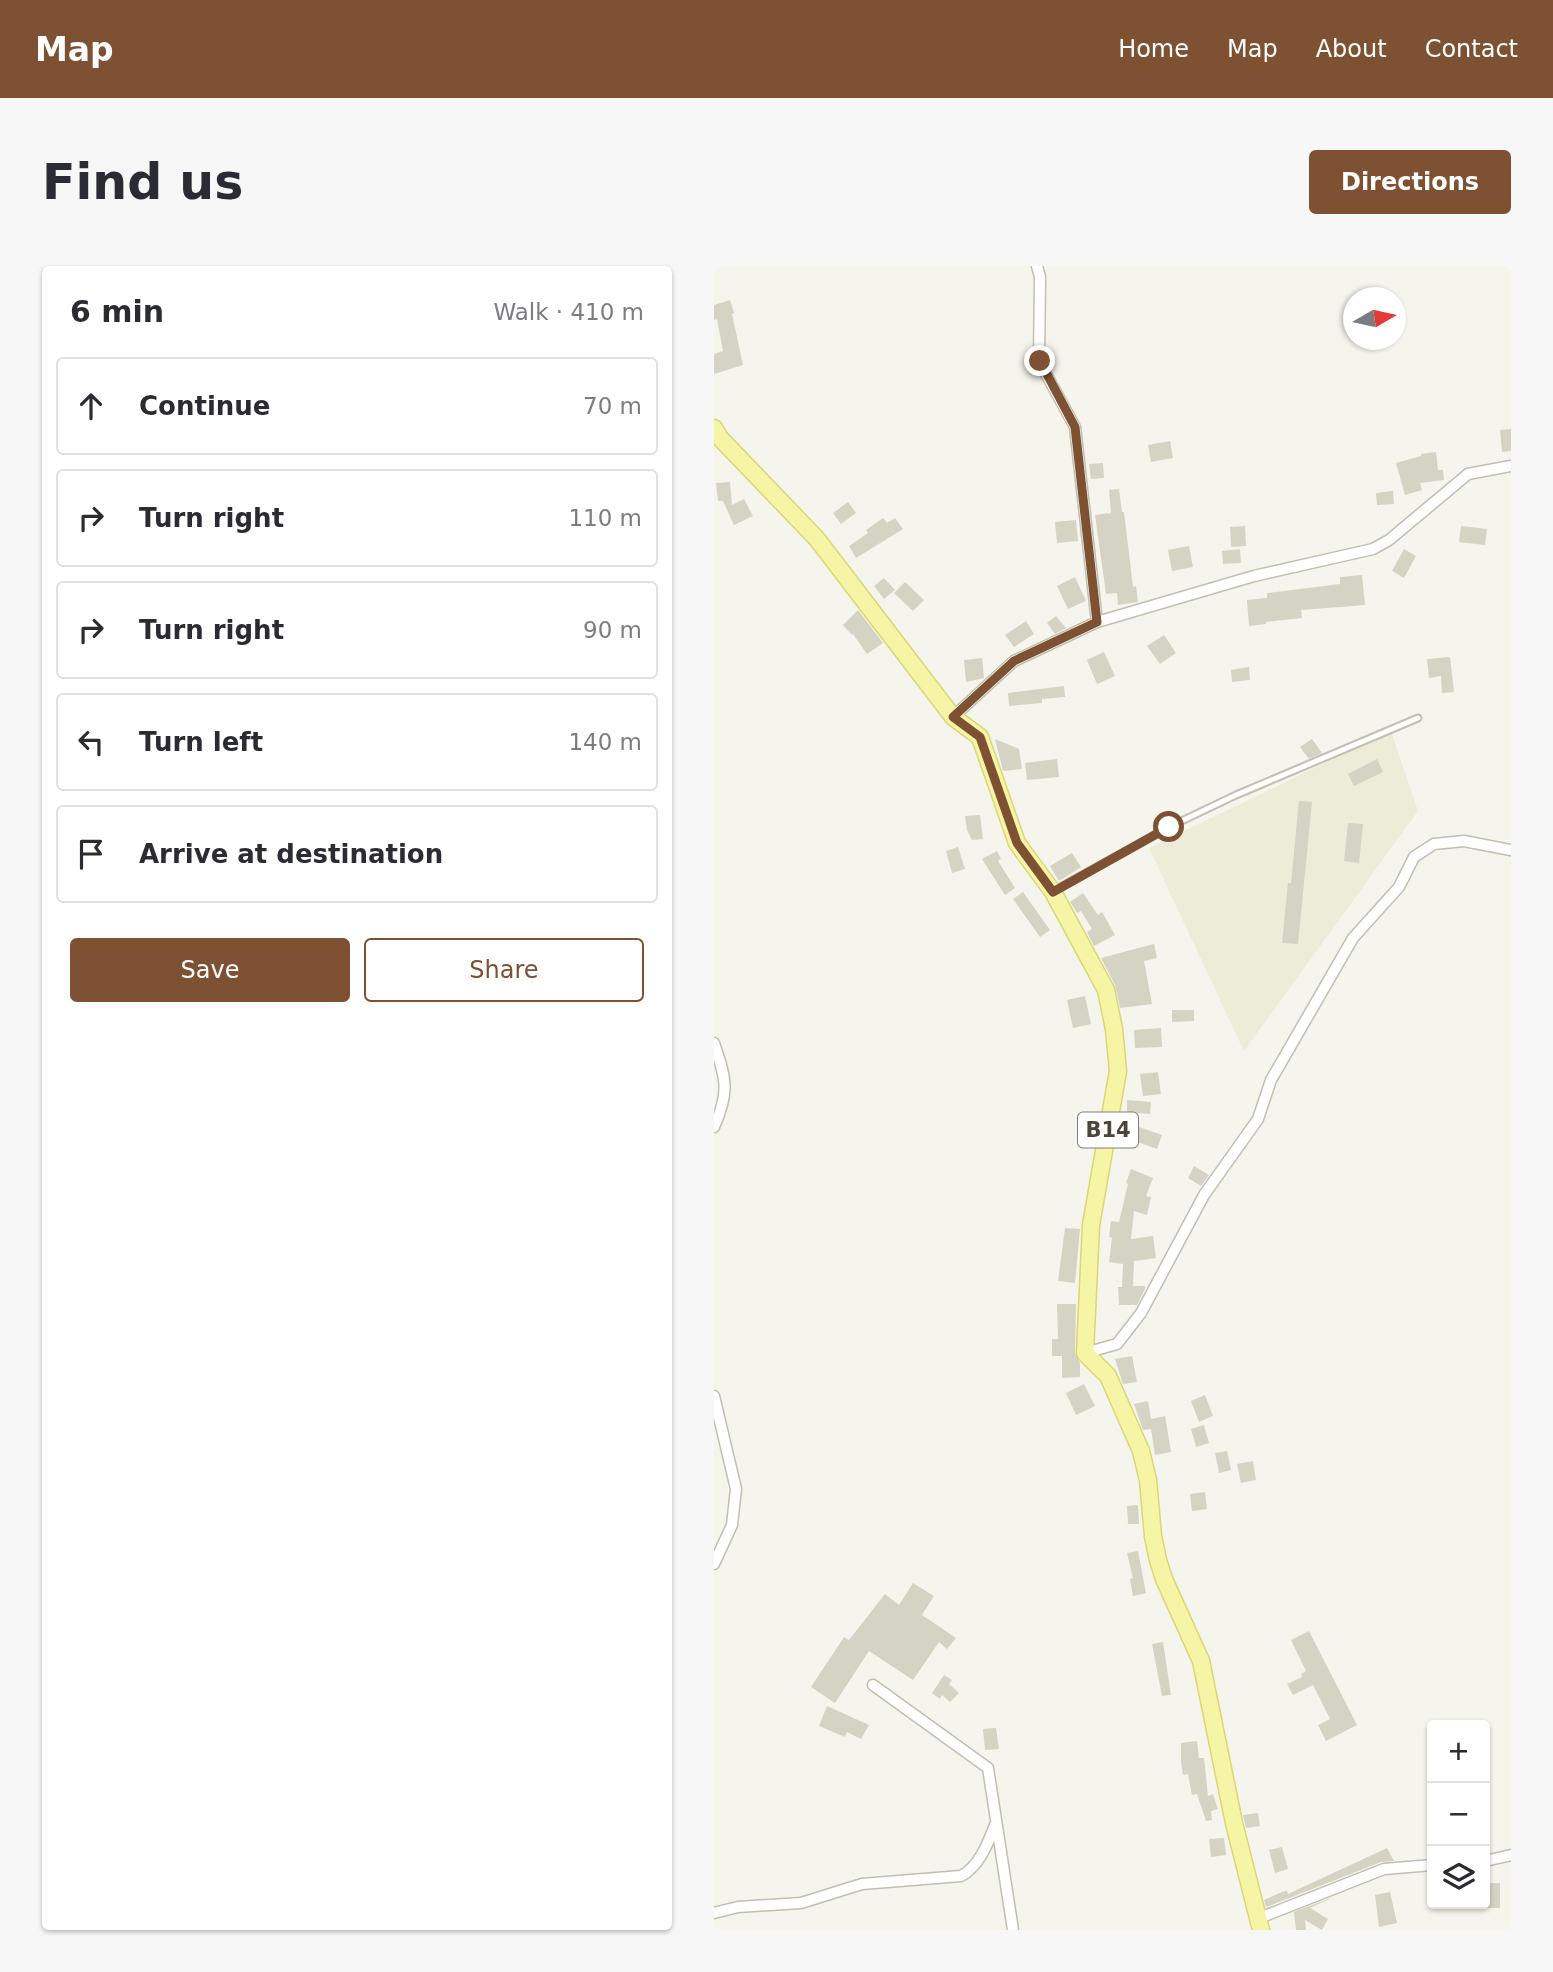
<!DOCTYPE html>
<html lang="en">
<head>
<meta charset="utf-8">
<style>
	body { margin:0; font-family:"DejaVu Sans",sans-serif; background:#f7f7f7; color:#2b2b33 }
	.controls { position:absolute; right:21px; bottom:21px; display:grid; overflow:hidden; border-radius:7px; box-shadow:0 2px 5px #0004 }
	.controls button { width:63px; height:63px; display:grid; place-items:center; padding:0; border:0; border-bottom:2px solid #e1e1e2; background:#fff; color:#2b2b33; font:35px sans-serif }
	.compass { position:absolute; left:629px; top:21px; width:63px; height:63px; border-radius:50%; background:#fff; box-shadow:0 2px 5px #0004; rotate:81deg }
	.stop { position:absolute; width:21px; height:21px; margin:-16px; border:5px solid #7f5133; border-radius:50%; background:#fff }
	.stop.end { background:#7f5133; border-color:#fff; box-shadow:0 2px 7px #0008 }
	.list { margin:0; padding:0; list-style:none }
	h2 { display:flex; justify-content:space-between; align-items:center; height:91px; margin:0; padding:0 28px; font-size:30px }
	h2 small { font-size:23px; font-weight:400; color:#7c7c81 }
	.list li { display:grid; grid-template-columns:46px 1fr auto; gap:21px; align-items:center; box-sizing:border-box; height:98px; margin:0 14px 14px; padding:0 14px; border:2px solid #e1e1e2; border-radius:7px }
	.list b { display:block; font-size:26px; white-space:nowrap }
	.list em { font-size:23px; font-style:normal; color:#7c7c81 }
	.actions { display:flex; gap:14px; padding:21px 28px }
	.actions a { flex:1; padding:16px 0; border:2px solid #7f5133; border-radius:7px; text-align:center; font-size:24px; color:#7f5133 }
	.actions .main { background:#7f5133; color:#fff }
	.icon { flex:none; width:38px; height:38px; fill:none; stroke:currentColor; stroke-width:2; stroke-linecap:round; stroke-linejoin:round }
	.map { position:relative; flex:none; width:797px; height:1664px; overflow:hidden; border-radius:7px }
	header { display:flex; align-items:center; gap:42px; box-sizing:border-box; height:98px; padding:0 35px; background:#7f5133; color:#fff }
	header strong { font-size:33px }
	nav { display:flex; gap:38px; margin-inline-start:auto; font-size:24px }
	.intro { display:flex; align-items:center; justify-content:space-between; box-sizing:border-box; height:168px; padding:0 42px }
	h1 { margin:0; font-size:49px }
	.button { padding:18px 32px; border-radius:7px; background:#7f5133; color:#fff; font-size:24px; font-weight:700 }
	main { display:flex; gap:42px; padding:0 42px }
	aside { flex:1; background:#fff; border-radius:7px; box-shadow:0 2px 5px #0004 }
	.map>svg:first-child { display:block }
	.education { fill:#ececd8 }
	.building { fill:#d5d3c3 }
	.lines { fill:none; stroke-linecap:round; stroke-linejoin:round }
	.service-casing { stroke:#c0bfb0; stroke-width:9 }
	.minor-casing { stroke:#c0bfb0; stroke-width:13 }
	.primary-casing { stroke:#dad776; stroke-width:19 }
	.service { stroke:#fff; stroke-width:5 }
	.minor { stroke:#fff; stroke-width:10 }
	.primary { stroke:#f5f5a5; stroke-width:16 }
	.route { stroke:#7f5133; stroke-width:9 }
	.labels { text-anchor:middle; dominant-baseline:central; stroke-width:5; stroke-linejoin:round; paint-order:stroke }
	.shield { fill:#fff; stroke:#807e75; stroke-width:2 }
	.shield-label { font-size:21px; font-weight:bold; fill:#49473a }
</style>
</head>
<body>
<header>
<strong>Map</strong>
<nav><a>Home</a><a>Map</a><a>About</a><a>Contact</a></nav>
</header>
<div class="intro"><h1>Find us</h1><a class="button">Directions</a></div>
<main>
<aside>
<h2>6 min<small>Walk · 410 m</small></h2>
<ul class="list">
<li><svg class="icon" aria-label="ahead" viewBox="0 0 24 24"><path d="M12 20V5M6 11l6-6 6 6"/></svg><div><b>Continue</b></div><em>70 m</em></li>
<li><svg class="icon" aria-label="right" viewBox="0 0 24 24"><path d="M7 20v-9h11M14 6l5 5-5 5"/></svg><div><b>Turn right</b></div><em>110 m</em></li>
<li><svg class="icon" aria-label="right" viewBox="0 0 24 24"><path d="M7 20v-9h11M14 6l5 5-5 5"/></svg><div><b>Turn right</b></div><em>90 m</em></li>
<li><svg class="icon" aria-label="left" viewBox="0 0 24 24"><path d="M17 20v-9H6M10 6l-5 5 5 5"/></svg><div><b>Turn left</b></div><em>140 m</em></li>
<li><svg class="icon" aria-label="arrive" viewBox="0 0 24 24"><path d="M6 21V4h12l-3 4 3 4H6"/></svg><div><b>Arrive at destination</b></div></li>
</ul>
<div class="actions"><a class="main">Save</a><a>Share</a></div>
</aside>
<div class="map">
<svg width="797" height="1664" viewBox="0 0 797 1664">
	<rect width="100%" height="100%" fill="#f5f5ed"/>
	<path class="education" d="M677,465L704,545L530,785L435,582Z"/>
	<path class="building" d="M16,34L20,47L18,48L29,99L0,108V88L9,85L3,53L0,54V39Z
		M797,163V185L788,186L786,164Z
		M456,175L459,192L437,196L434,179Z
		M722,186L724,204H729L730,214L706,217L708,224L691,229L682,197L707,190V188Z
		M389,197L390,212L377,213L375,198Z
		M16,216L18,239L30,233L39,250L20,259L9,235H4L2,217Z
		M405,223L408,246H410L419,321L422,320L424,336L404,339L403,327L392,328L381,249L397,247L395,224Z
		M679,225L680,238L663,239L662,227Z
		M134,236L142,247L127,258L119,247Z
		M169,252L173,257L181,252L189,263L142,292L135,280L154,267L152,264Z
		M362,254L364,275L343,277L341,256Z
		M531,260L532,280L517,281L516,261Z
		M747,260L773,263L771,279L745,276Z
		M475,280L479,301L458,305L454,284Z
		M526,283L527,297L509,298L508,285Z
		M690,283L702,290L690,312L678,305Z
		M648,309L651,339L587,344L588,352L552,356V358L535,360L533,334L553,332V327L626,318V311Z
		M361,311L372,335L354,343L343,320Z
		M170,312L181,324L170,333L160,320Z
		M191,316L210,334L199,345L180,327Z
		M144,344L169,377L153,388L139,368L138,369L129,359Z
		M342,350L352,362L341,368L333,357Z
		M312,355L320,368L300,381L291,369Z
		M450,369L462,387L446,398L433,380Z
		M390,386L401,410L383,418L373,394Z
		M736,391L740,426L728,427L727,410L715,412L713,393Z
		M268,392L270,412L252,416L250,394Z
		M535,401L536,414L518,416L517,404Z
		M350,420L351,431L328,433V437L295,440L294,427Z
		M281,473L305,483L308,503L289,505Z
		M598,473L608,487L595,493L586,481Z
		M343,493L345,511L313,514L311,497Z
		M663,493L669,506L640,520L634,508Z
		M585,535L598,536L584,678L568,677L574,617H577Z
		M266,549L269,573L258,574L253,564L251,550Z
		M634,557L649,558L645,597L630,595Z
		M244,581L251,603L238,607L232,585Z
		M283,585L287,593L284,595L301,622L291,629L268,593Z
		M358,587L367,601L345,615L336,600Z
		M309,626L336,664L326,671L299,633Z
		M369,627L384,649L388,646L401,669L380,680L373,666L378,663L367,645L363,647L356,636Z
		M440,678L443,692L430,695L438,738L406,742L401,719L387,692Z
		M371,730L377,758L359,762L353,734Z
		M458,744H480V755L458,756Z
		M447,762L448,781L421,782L420,764Z
		M444,806L447,828L429,830L426,808Z
		M413,834L437,836L436,848L413,846Z
		M422,860L448,869L443,883L418,874Z
		M480,900L495,909L487,920L474,912Z
		M417,903L439,912L432,930L437,931L433,949L420,945L417,973L439,970L442,992L420,995L419,1020H431V1023L423,1039H405L404,1021H408L409,998L395,996L398,972L395,971L397,955L405,956L414,918L412,917Z
		M351,962L366,963L361,1017L344,1015Z
		M343,1038H362L361,1087L366,1097V1111L348,1112V1090H338V1073H344Z
		M418,1090L423,1116L409,1118L401,1093Z
		M370,1118L381,1140L362,1149L352,1127Z
		M491,1129L499,1150L485,1156L477,1135Z
		M434,1135L437,1153L451,1150L457,1186L441,1189L437,1163L429,1164L420,1138Z
		M490,1159L495,1177L482,1181L477,1163Z
		M513,1185L517,1204L505,1207L501,1187Z
		M539,1195L542,1214L527,1217L523,1198Z
		M491,1226L493,1243L478,1245L476,1228Z
		M424,1239L425,1258H414L413,1240Z
		M424,1285L432,1327L419,1330L416,1313L419,1312L413,1287Z
		M199,1317L220,1330L208,1349L242,1372L233,1383L225,1376L199,1414L155,1385L121,1437L97,1421L130,1371L135,1374L171,1328L185,1339Z
		M595,1365L643,1459L612,1475L604,1459L616,1453L599,1419L579,1429L573,1418L588,1411L587,1408L592,1405L577,1374Z
		M449,1376L457,1429L448,1430L438,1378Z
		M230,1409L238,1414L235,1418L245,1427L236,1436L228,1429L226,1433L218,1427Z
		M113,1440L155,1459L147,1473L133,1466L131,1471L105,1460Z
		M282,1462L285,1483L271,1484L269,1463Z
		M483,1475L485,1492H490L494,1530L499,1528L504,1543L497,1545L498,1554L492,1555L483,1528L478,1529L474,1508L469,1509L467,1495V1477Z
		M544,1547L546,1560L532,1562L529,1549Z
		M510,1572L512,1589L497,1591L495,1573Z
		M568,1581L574,1603L561,1607L555,1584Z
		M673,1582L680,1595L667,1596L552,1641L550,1634L568,1626L573,1625L574,1628Z
		M771,1617H786V1642H771Z
		M676,1626L683,1657L665,1661L661,1629Z
		M622,1630L596,1642L614,1653L608,1664L591,1654L592,1664H582L580,1646Z"/>
	<g class="lines">
		<defs>
			<path id="service" d="M341,624L455,561L522,529L704,452"/>
			<path id="minor" d="M323,0L326,11L325,95L361,161L383,356
				M239,451L300,395L383,356L540,310L659,283L675,274L754,208L797,200
				M0,777C12,812 16,826 0,861
				M371,1087L403,1078L427,1047L490,929L544,853L557,814L639,672L685,621L700,591L720,578L750,575L797,584
				M0,1130L22,1223L18,1259L0,1298
				M159,1419L274,1502L299,1664
				M771,1595L797,1589
				M0,1647L24,1641L87,1637L148,1618L247,1610C265,1601 274,1577 281,1559
				M543,1653L670,1603L718,1599"/>
			<path id="primary" d="M0,162L6,172L103,273L239,451L266,471L303,577L339,626L392,724L400,763L404,805L377,959L371,1087L394,1110L427,1185L434,1214L439,1270L444,1294L450,1313L487,1395L520,1557L547,1664"/>
		</defs>
		<use href="#service" class="service-casing"/>
		<use href="#minor" class="minor-casing"/>
		<use href="#primary" class="primary-casing"/>
		<use href="#service" class="service"/>
		<use href="#minor" class="minor"/>
		<use href="#primary" class="primary"/>
	</g>
	<g class="lines">
		<path class="route" d="M326,95L361,161L383,356L300,395L239,451L266,471L303,577L339,626L455,561"/>
	</g>
	<g class="labels">
		<rect class="shield" x="364" y="846.5" width="60" height="35" rx="5"/>
		<g class="shield-label">
			<text x="394" y="864">B14</text>
		</g>
	</g>
</svg>
<div class="controls">
<button>+</button>
<button>−</button>
<button><svg class="icon" aria-label="layers" viewBox="0 0 24 24"><path d="M12 4l9 5-9 5-9-5zM3 14l9 5 9-5"/></svg></button>
</div>
<svg class="compass" viewBox="-18 -18 36 36"><path d="M0-13l5 13h-10z" fill="#e53935"/><path d="M0 13l5-13h-10z" fill="#7c7c81"/></svg>
<div class="stop" style="left:455px;top:561px"></div>
<div class="stop end" style="left:326px;top:95px"></div>
</div>
</main>
</body>
</html>
